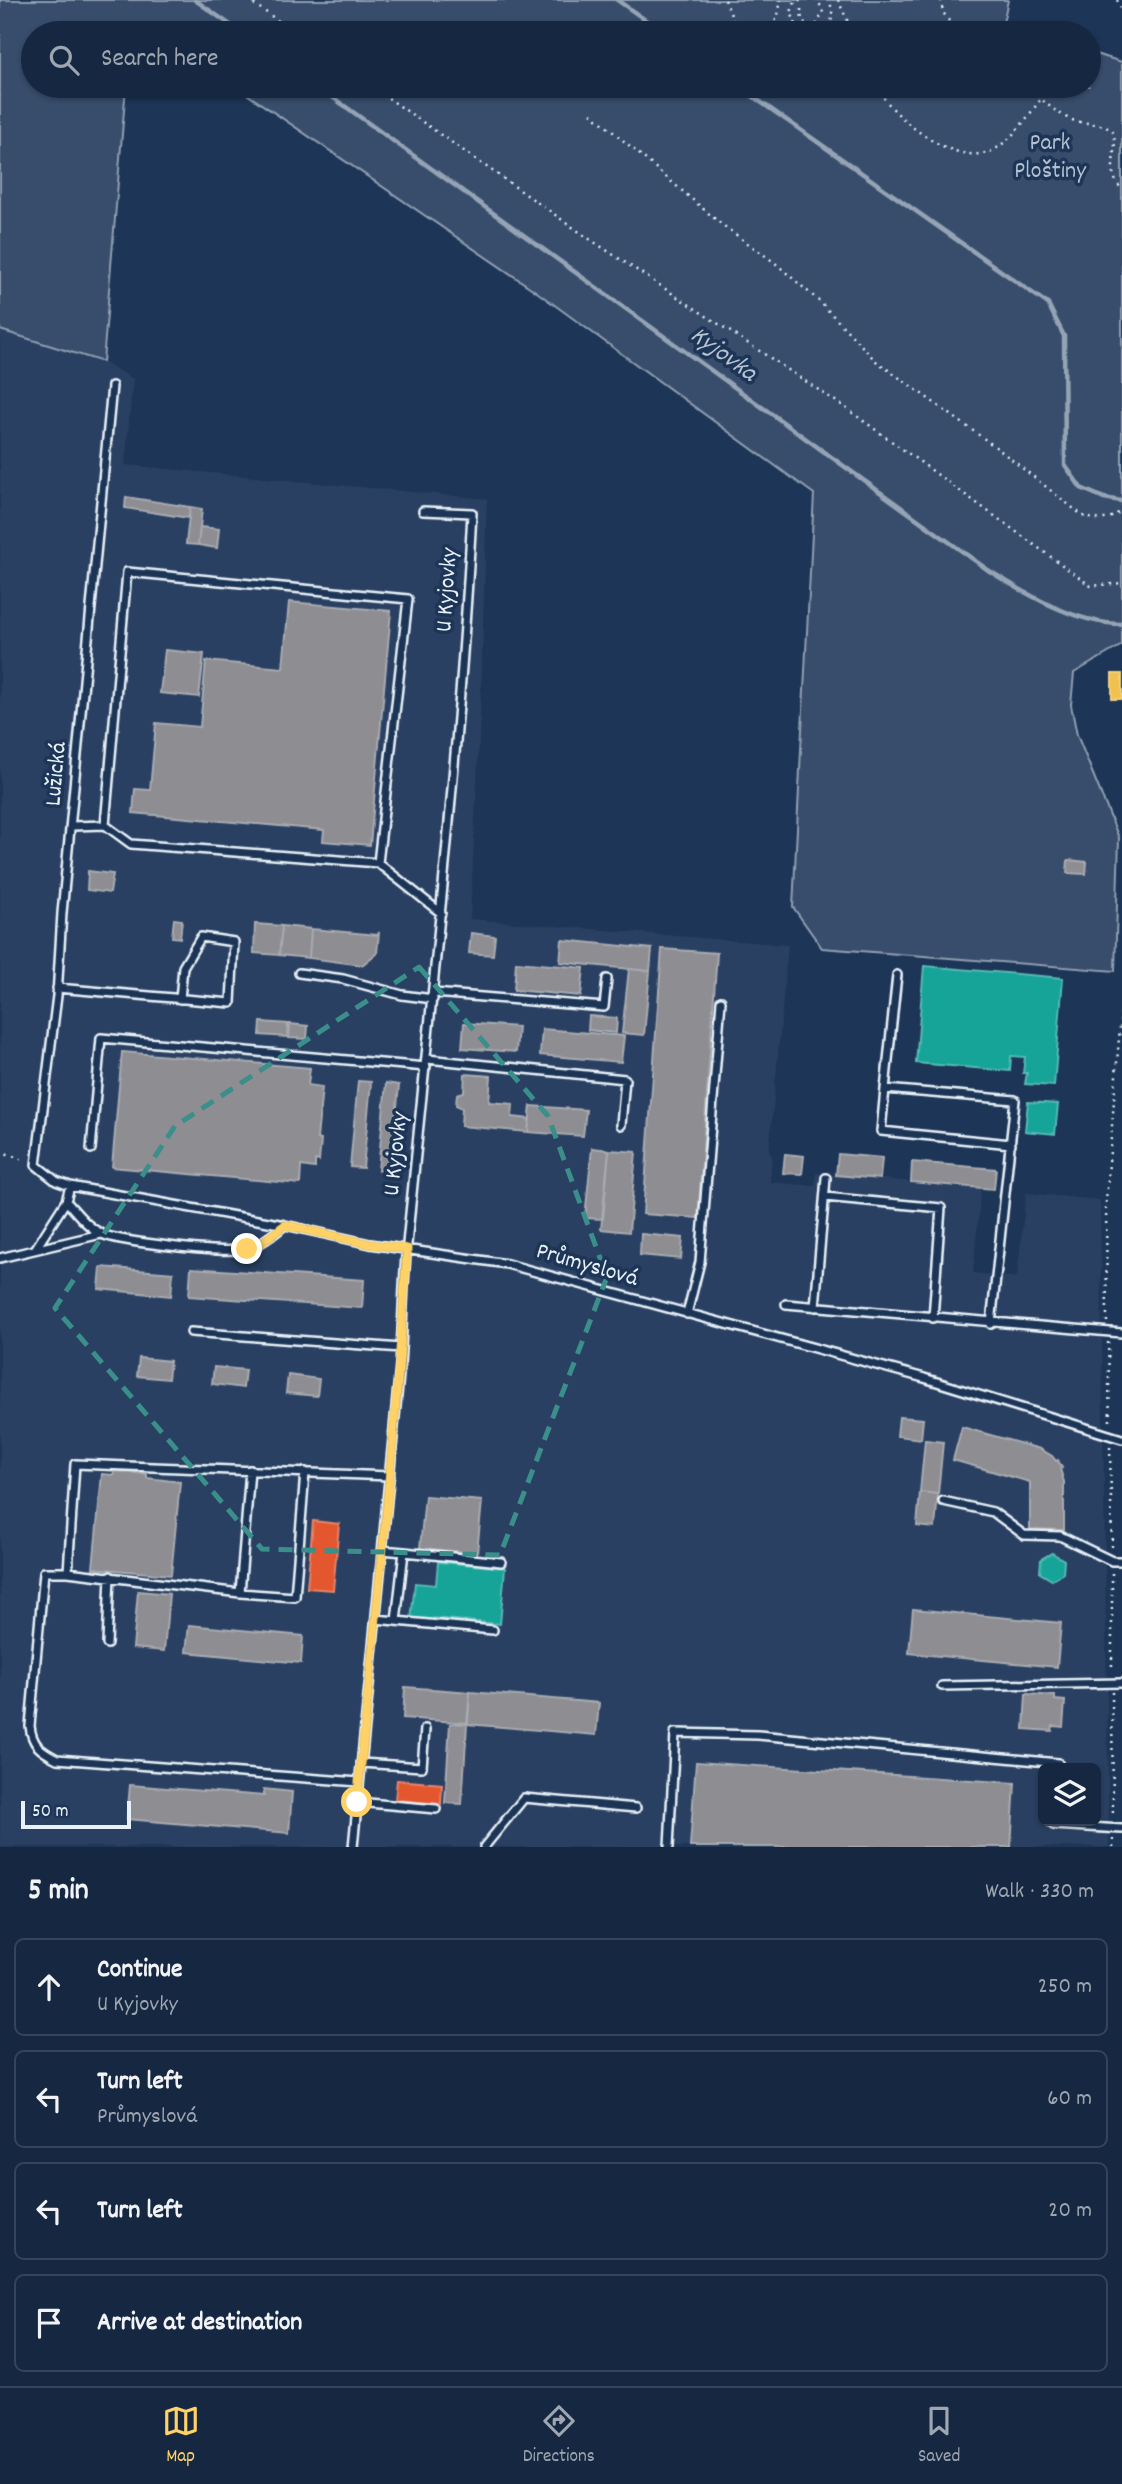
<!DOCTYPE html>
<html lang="en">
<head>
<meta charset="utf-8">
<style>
	body { margin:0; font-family:Dekko,sans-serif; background:#23344c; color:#f1f3f6 }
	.controls { position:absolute; right:21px; bottom:21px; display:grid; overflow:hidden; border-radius:10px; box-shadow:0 2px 5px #0004 }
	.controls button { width:63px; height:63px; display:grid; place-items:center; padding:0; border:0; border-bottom:2px solid #35445a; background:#162841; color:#f1f3f6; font:35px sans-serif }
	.scale { position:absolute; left:21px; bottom:18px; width:110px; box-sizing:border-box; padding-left:7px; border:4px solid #e8f1f8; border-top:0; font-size:19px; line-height:24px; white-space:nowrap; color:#e8f1f8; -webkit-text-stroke:5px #1d3557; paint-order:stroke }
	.stop { position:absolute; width:21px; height:21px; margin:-16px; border:5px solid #ffd166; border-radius:50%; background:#fff }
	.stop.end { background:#ffd166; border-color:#fff; box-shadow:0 2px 7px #0008 }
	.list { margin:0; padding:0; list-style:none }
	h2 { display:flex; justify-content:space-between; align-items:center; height:91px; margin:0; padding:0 28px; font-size:30px }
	h2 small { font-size:23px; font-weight:400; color:#9ea6b1 }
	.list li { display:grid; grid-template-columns:46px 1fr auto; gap:21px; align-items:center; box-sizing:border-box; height:98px; margin:0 14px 14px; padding:0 14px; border:2px solid #35445a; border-radius:10px }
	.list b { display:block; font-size:26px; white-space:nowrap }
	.list p { margin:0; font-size:23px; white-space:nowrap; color:#9ea6b1 }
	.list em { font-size:23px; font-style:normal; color:#9ea6b1 }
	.icon { flex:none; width:38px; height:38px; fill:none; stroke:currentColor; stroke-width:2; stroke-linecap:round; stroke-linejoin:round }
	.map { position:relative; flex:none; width:1122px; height:1847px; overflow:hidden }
	.search { position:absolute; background:#162841; box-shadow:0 2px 5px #0004; left:21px; right:21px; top:21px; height:77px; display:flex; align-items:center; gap:18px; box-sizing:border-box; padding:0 24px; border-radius:38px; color:#9ea6b1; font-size:26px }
	.sheet { height:539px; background:#162841 }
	nav { display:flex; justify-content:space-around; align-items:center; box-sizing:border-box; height:98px; border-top:2px solid #35445a; background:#162841; font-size:19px; color:#9ea6b1 }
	nav a { display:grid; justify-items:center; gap:4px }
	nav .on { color:#ffd166 }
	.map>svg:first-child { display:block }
	.built { fill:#2a4162; fill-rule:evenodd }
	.green { fill:#374d6c; stroke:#909fb2; stroke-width:2 }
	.homes { fill:#f2c14e; stroke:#efcf81; stroke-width:2 }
	.shops { fill:#e4572e; stroke:#e5856b; stroke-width:2 }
	.public { fill:#17a398; stroke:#56bab5; stroke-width:2 }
	.industry { fill:#8d8d92; stroke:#a8abb1; stroke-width:2 }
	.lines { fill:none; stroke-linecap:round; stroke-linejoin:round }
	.stream { stroke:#95a4b5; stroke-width:4.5 }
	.service-casing { stroke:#e8f1f8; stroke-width:12 }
	.path { stroke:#e8f1f8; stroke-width:2.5; stroke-dasharray:2 5; stroke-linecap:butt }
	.service { stroke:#1d3557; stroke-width:7 }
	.route { stroke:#ffd166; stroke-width:9 }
	.marked { fill:none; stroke:#3a8f8a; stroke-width:5; stroke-dasharray:14 9; stroke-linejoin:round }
	.labels { text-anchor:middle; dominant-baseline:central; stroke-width:7; stroke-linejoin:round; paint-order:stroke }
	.park-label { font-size:24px; fill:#b3c0ce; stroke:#1d3557 }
	.street-label { font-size:24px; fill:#e8f1f8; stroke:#1d3557 }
	.water-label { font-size:26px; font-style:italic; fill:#b7c4d1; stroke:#1d3557 }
</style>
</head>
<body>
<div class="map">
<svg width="1122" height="1847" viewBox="0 0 1122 1847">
	<rect width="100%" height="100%" fill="#1d3557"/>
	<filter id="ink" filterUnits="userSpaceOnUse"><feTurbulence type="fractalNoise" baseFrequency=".0143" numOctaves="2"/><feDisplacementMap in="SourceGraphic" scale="14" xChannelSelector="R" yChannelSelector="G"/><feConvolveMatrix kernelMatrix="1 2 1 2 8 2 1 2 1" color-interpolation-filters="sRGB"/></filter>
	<g filter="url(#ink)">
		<path class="built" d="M0,330L103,362L133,379L125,465L487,499L480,720L470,919L788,945L769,1152L772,1156L770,1182L815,1186L816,1173L981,1188L973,1273L1017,1278L1026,1193L1100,1200L1109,1847H0ZM1043,1768H1096V1821H1043Z"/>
		<path class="green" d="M0,0H1008L1002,28L1022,33H159L131,29L130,33H33V86H126L103,362L0,330Z
			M1089,52L1122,62V645L1074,673L1071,705L1077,735L1119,838L1115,971L822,948L793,907L814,494L534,290L235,86H1089Z"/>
		<path class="homes" d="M1112,674H1122V699H1112Z"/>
		<path class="shops" d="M313,1521L339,1524L333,1590L307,1588Z
			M397,1780L442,1784L441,1804L395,1800Z"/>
		<path class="public" d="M924,966L1063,978L1054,1086L1025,1084L1027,1073H1023L1025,1057L1011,1056L1010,1071L916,1063Z
			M1028,1102L1058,1104L1055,1134L1025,1131Z
			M1052,1553L1064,1560L1063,1573L1052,1580L1040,1573L1041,1559Z
			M438,1562L505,1568L500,1624L434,1618L433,1622L411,1620L415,1583L436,1585Z"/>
		<path class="industry" d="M126,497L190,507L189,518L125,508Z
			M190,507L202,509L198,545L186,544Z
			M200,527L219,529L217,548L198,545Z
			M289,602L391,611L370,845L323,841L324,830L133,813L135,789L150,790L156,723L200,727L206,661L283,668Z
			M165,650L204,654L199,697L160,693Z
			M1068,860L1087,862L1086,874L1067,873Z
			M88,871L113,874L110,893L87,890Z
			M174,919L182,920L180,938L172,937Z
			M255,924L282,926L279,955L254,953Z
			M282,926L311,929L309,958L279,955Z
			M311,929L378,935L379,932L377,953L362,965L309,958Z
			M471,933L495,936L493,955L469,953Z
			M562,940L652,949L650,971L560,962Z
			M662,949L717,953L698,1218L643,1214Z
			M516,962L584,968L581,996L514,990Z
			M629,969L650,971L644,1035L622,1033Z
			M589,1016L617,1018L616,1033L588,1030Z
			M261,1022L288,1024L287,1037L260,1035Z
			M464,1023L518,1027L516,1052L462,1048Z
			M290,1024L308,1026L307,1039L289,1038Z
			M542,1029L624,1036L621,1062L540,1055Z
			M122,1052L310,1068L308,1085L322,1087L317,1139L321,1140L319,1161L315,1160V1168L301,1166L300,1184L112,1167Z
			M465,1074L491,1076L489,1102L513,1104L512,1117L530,1119L528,1132L461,1126L462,1108L456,1105L457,1094L464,1092Z
			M358,1081L371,1082L363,1168L350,1167Z
			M386,1083L399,1085L391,1171L378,1170Z
			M531,1106L586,1110L583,1136L528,1132Z
			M592,1148L609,1150L603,1219L585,1218Z
			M609,1150L636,1152L629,1232L601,1229Z
			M785,1154L804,1156L802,1174L783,1173Z
			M838,1154L882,1158L880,1179L836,1175Z
			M912,1162L996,1169L994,1189L911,1182Z
			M641,1234L683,1238L681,1259L640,1255Z
			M101,1267L173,1273L171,1296L99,1289Z
			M191,1268L364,1280L362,1308L189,1296Z
			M139,1358L170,1361L168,1379L137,1376Z
			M214,1367L245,1370L243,1388L212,1384Z
			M288,1375L319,1379L317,1396L286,1393Z
			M899,1417L923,1419L921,1439L897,1436Z
			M962,1427L1040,1449L1052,1456L1056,1461L1058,1460L1062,1468L1060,1469L1064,1482V1530L1030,1529V1482L953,1460Z
			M925,1440L943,1442L938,1494L920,1492Z
			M114,1471L147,1474V1478L180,1482L171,1575L93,1568L102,1474L114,1475Z
			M920,1492L938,1494L935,1528L917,1526Z
			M425,1496L482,1501L477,1553L420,1548Z
			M138,1591L169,1594L164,1651L133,1648Z
			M913,1609L1061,1623L1057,1667L909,1653Z
			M189,1625L303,1636L301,1663L186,1652Z
			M405,1687L470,1692L468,1723L403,1718Z
			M470,1692L599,1703L596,1735L467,1724Z
			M1026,1694L1055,1696V1700L1065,1701L1063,1727L1053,1726L1052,1731L1024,1729Z
			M450,1723L467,1724L462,1804L445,1803Z
			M696,1762L1015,1783L1011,1847H690Z
			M130,1785L264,1796V1789L292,1792L289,1833L127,1819Z"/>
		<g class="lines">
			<path class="stream" d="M195,0L242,33
				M617,0L664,33
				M317,86L988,570C1026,594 1076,624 1122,624
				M738,86L1048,304L1064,336L1065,465L1081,488L1104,498L1121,501"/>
			<defs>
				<path id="service" d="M112,386L62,913L57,996L36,1165L56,1181L70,1186L285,1225L370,1244L507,1264L924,1378L1122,1439
					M72,826L105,825
					M378,863L408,599L127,572L105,825L131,844L378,863L441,913
					M299,973L343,979L402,995L433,999
					M897,975L885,1089L1015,1100L991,1324
					M57,988L231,1003L234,942L201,937L183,967L180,999
					M434,993L604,1007L607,979
					M427,1059L625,1079L621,1125
					M885,1089L881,1131L1011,1144
					M91,1149L101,1038L426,1067
					M825,1197L941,1208L933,1318
					M66,1201C77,1213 87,1227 102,1234C120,1242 225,1254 243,1249C260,1246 272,1235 285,1225
					M36,1248L66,1201L70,1186
					M0,1258L101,1234
					M786,1304L1122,1333
					M815,1307L826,1178
					M687,1314L700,1262L721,1001
					M191,1332L401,1348
					M250,1470L240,1593L295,1597L305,1472
					M943,1501L993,1512L1024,1535L1060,1536L1112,1561H1122
					M382,1550L404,1552
					M68,1572H44L30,1726C32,1745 41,1751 57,1759L359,1782
					M240,1593L68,1572L75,1464L390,1476
					M376,1619L396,1621
					M493,1630L396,1621L404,1552L501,1562
					M107,1644L110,1576
					M942,1686L1122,1683
					M361,1763L422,1767L425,1729
					M357,1802L436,1809
					M1053,1821V1825L1122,1829
					M353,1847C369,1686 385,1526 400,1365C403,1325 403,1284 407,1244C431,1001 459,758 472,513L423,511
					M484,1847L524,1798L636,1808
					M669,1847L675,1733L758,1735L1058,1763L1057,1768"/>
			</defs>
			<use href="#service" class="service-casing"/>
			<path class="path" d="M248,0L296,33
				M725,0L738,33
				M801,0L795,2L791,12L798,30L803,33
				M838,0L853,33
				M941,0C943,23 954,25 973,33
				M1117,0L1122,11
				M801,9L802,21L810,26L816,25L823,13L821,6L815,0
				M768,33L778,15L781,0
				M825,33C833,23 834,12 829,0
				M371,86L591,240L843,406L1091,586L1122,583
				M876,86C893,118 959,173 997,148C1015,136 1028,116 1041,99
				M1028,86C1041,99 1055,113 1072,120C1087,125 1103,121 1114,133C1118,153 1105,173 1122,189
				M591,113L721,224L774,262L820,302L876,361L997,448L1083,516C1098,521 1110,521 1122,510
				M0,1151L26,1161
				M1107,1322L1106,1201L1122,1000
				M1108,1342L1110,1423
				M1110,1447L1112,1549
				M1112,1573V1671
				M1112,1692L1113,1818
				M1113,1839V1847"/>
			<use href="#service" class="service"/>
		</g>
	</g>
	<g class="lines" filter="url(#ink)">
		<path class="route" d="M247,1249L261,1243L285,1225L370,1244L407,1249C396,1433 376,1618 357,1802"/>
	</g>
	<path class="marked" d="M419,967L548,1116L607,1277L500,1555L262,1549L55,1308L175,1126Z"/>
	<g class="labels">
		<g class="park-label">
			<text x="1050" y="144">Park<tspan x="1050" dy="28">Ploštiny</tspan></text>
		</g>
		<g class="street-label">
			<text transform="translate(448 590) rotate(-86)">U Kyjovky</text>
			<text transform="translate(57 774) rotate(-85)">Lužická</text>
			<text transform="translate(397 1154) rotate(-84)">U Kyjovky</text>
			<text transform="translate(587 1266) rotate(16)">Průmyslová</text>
		</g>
		<g class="water-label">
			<text transform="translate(723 355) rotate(36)">Kyjovka</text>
		</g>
	</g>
</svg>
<div class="controls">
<button><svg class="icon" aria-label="layers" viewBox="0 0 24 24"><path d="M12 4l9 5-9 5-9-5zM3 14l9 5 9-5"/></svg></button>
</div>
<div class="scale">50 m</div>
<div class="stop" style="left:357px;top:1802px"></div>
<div class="stop end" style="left:247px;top:1249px"></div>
<div class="search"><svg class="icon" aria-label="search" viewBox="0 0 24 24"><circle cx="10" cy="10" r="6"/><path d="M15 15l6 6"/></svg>Search here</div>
</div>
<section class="sheet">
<h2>5 min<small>Walk · 330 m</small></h2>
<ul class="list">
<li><svg class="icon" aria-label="ahead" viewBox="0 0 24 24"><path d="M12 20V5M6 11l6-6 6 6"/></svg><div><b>Continue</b><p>U Kyjovky</p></div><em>250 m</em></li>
<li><svg class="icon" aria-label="left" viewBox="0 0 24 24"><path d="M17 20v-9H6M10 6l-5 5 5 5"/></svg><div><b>Turn left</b><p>Průmyslová</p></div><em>60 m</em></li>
<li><svg class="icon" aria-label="left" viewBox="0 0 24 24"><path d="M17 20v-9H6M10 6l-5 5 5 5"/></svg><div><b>Turn left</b></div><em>20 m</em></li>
<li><svg class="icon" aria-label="arrive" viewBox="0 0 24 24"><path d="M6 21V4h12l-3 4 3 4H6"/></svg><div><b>Arrive at destination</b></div></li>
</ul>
</section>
<nav>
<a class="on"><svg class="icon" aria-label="map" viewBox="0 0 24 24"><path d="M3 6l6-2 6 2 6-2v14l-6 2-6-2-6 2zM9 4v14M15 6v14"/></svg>Map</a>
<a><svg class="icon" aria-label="directions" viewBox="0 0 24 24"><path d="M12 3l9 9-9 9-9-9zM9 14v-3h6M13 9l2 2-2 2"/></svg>Directions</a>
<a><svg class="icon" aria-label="saved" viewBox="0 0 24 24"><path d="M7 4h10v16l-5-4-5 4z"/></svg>Saved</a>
</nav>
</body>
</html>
